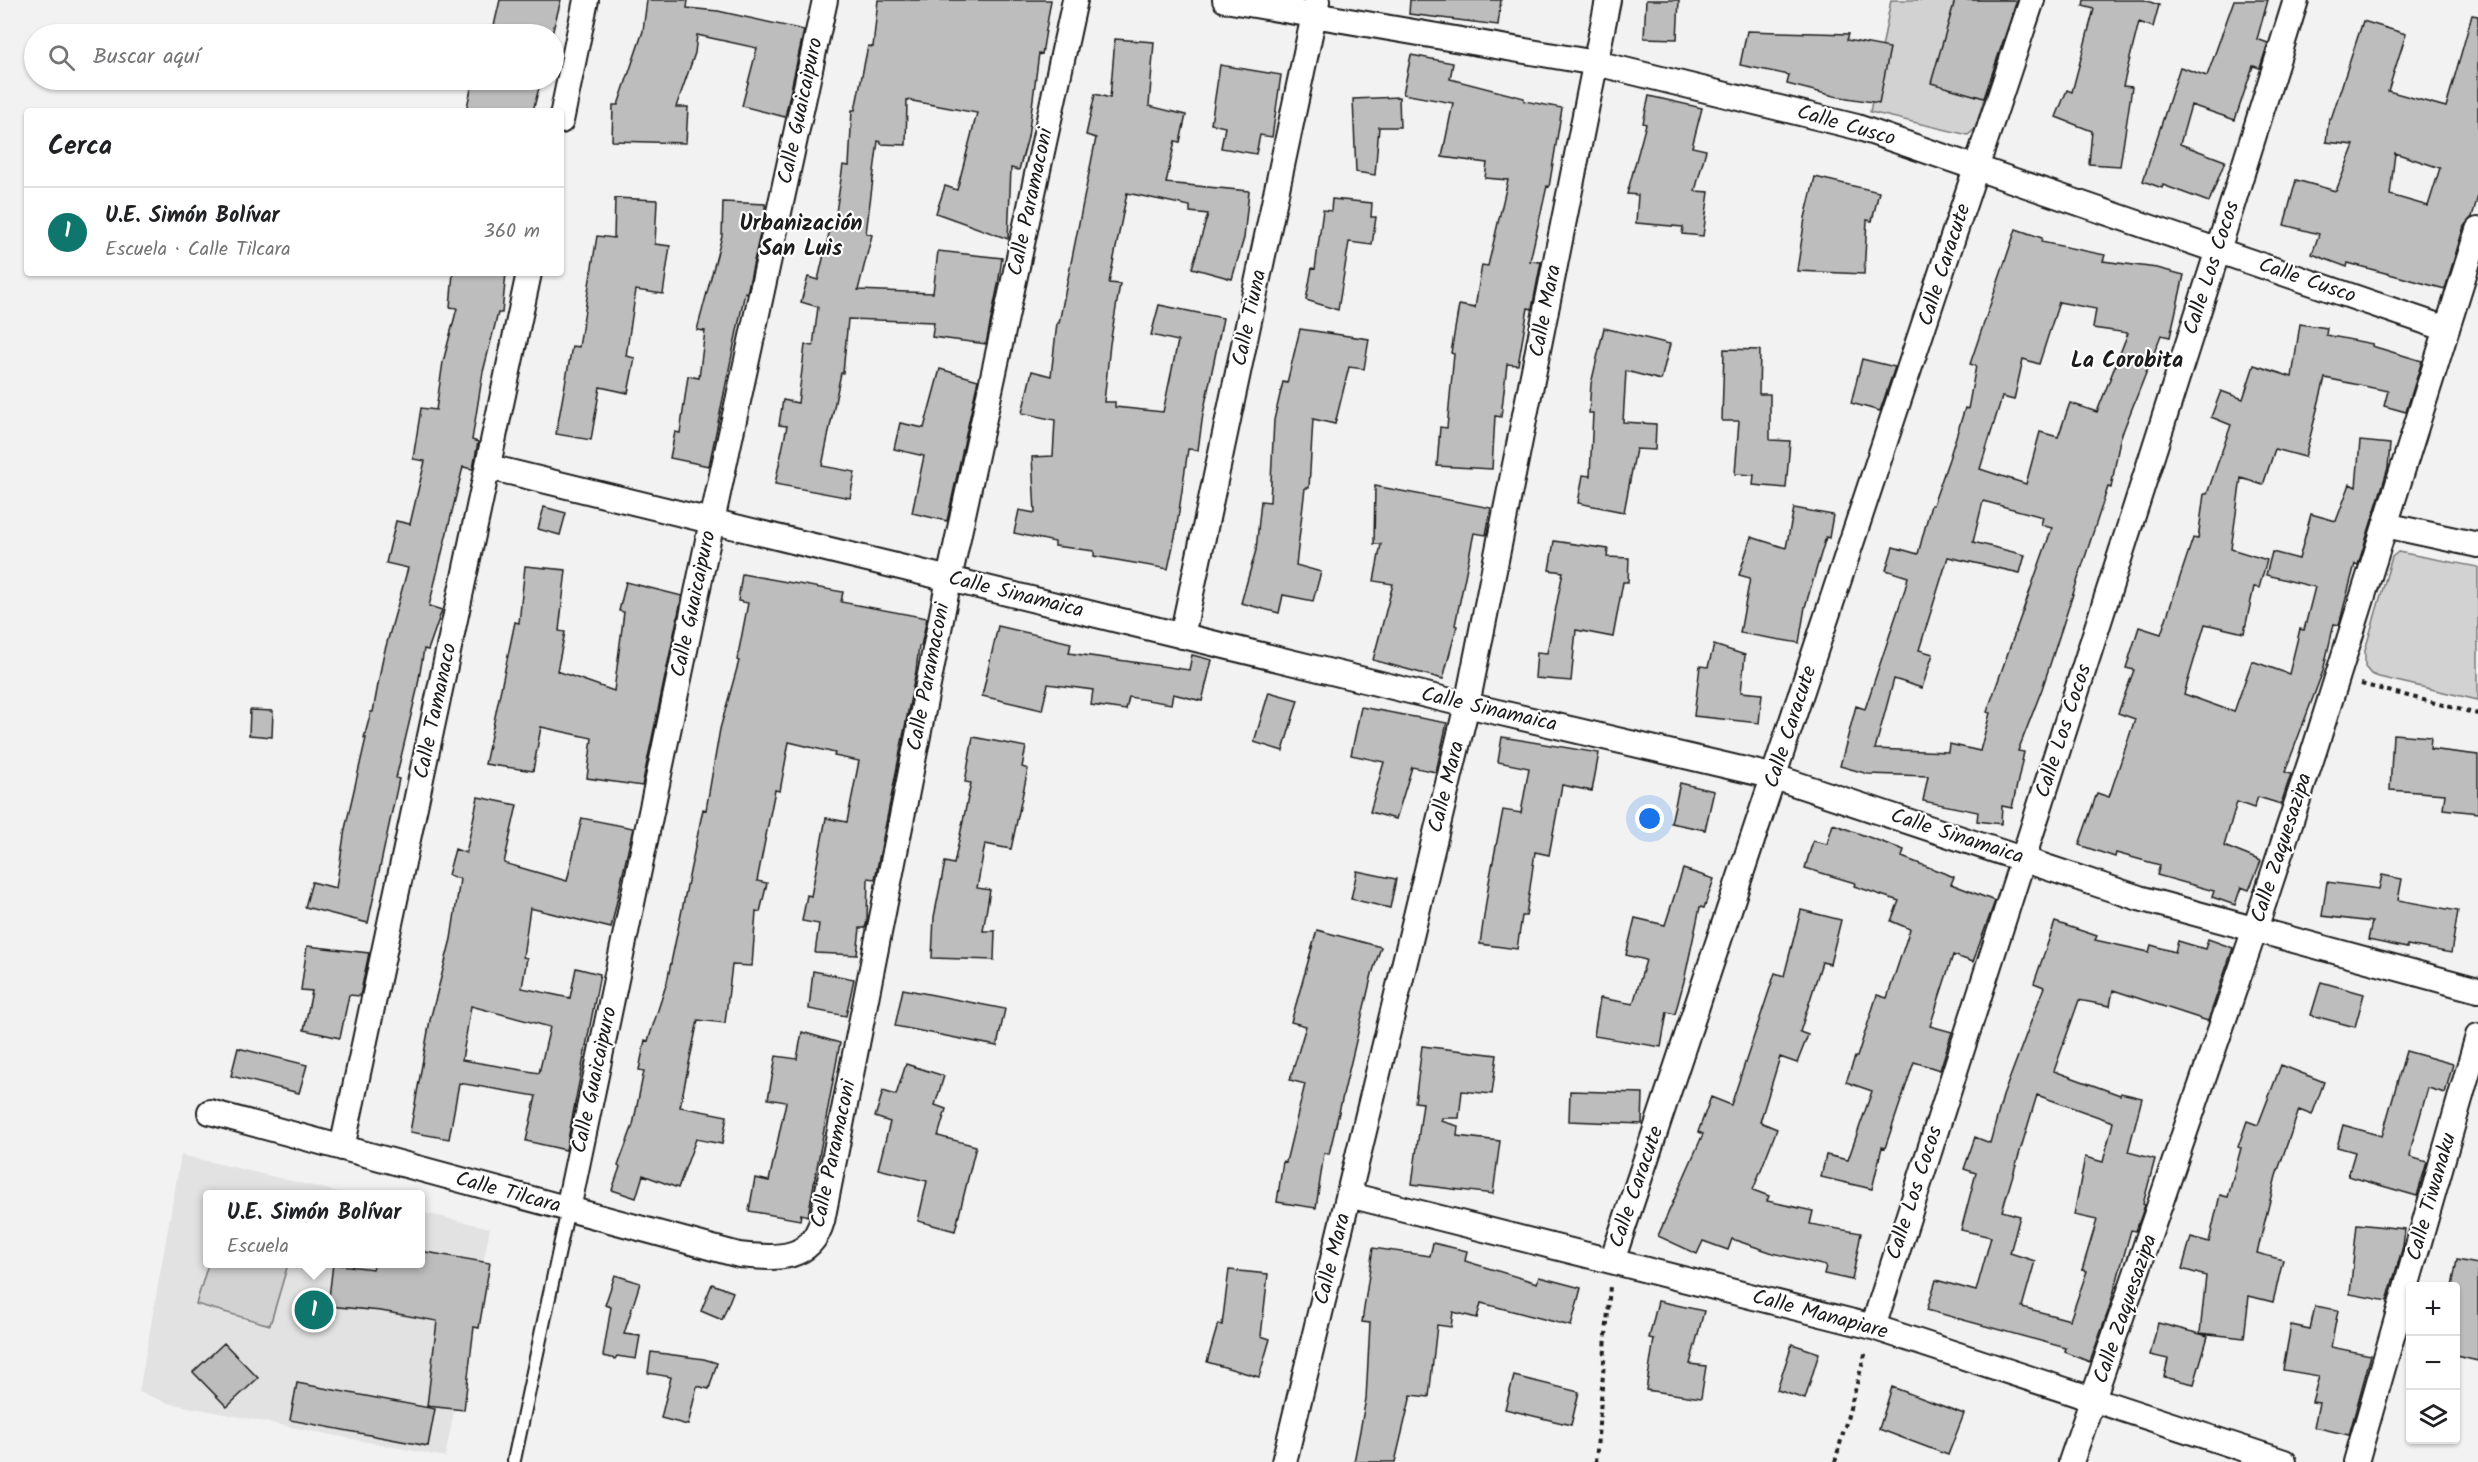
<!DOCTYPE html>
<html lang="es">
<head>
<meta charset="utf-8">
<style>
	body { margin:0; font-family:Kalam,sans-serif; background:#f2f2f2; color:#202124 }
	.controls { position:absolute; right:18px; bottom:18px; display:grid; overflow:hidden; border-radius:6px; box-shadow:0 2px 4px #0004 }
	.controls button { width:54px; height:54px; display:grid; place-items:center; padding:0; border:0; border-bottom:2px solid #e0e0e0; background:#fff; color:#202124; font:30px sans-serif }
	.you { position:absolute; left:1650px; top:819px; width:21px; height:21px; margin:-15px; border:4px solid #fff; border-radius:50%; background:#1a73e8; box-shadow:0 0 0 9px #1a73e833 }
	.badge { display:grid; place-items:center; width:39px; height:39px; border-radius:50%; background:#0f766e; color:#fff; font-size:20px; font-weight:700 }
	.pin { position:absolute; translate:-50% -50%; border:3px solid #fff; box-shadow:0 2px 6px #0006 }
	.popup { position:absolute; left:203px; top:1190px; width:222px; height:78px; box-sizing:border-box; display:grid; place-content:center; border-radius:6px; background:#fff; filter:drop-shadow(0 2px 4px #0005); font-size:20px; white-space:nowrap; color:#757577 }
	.popup b { font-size:22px; color:#202124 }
	.popup::after { content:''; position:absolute; left:50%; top:100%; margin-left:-12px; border:12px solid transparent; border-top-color:#fff }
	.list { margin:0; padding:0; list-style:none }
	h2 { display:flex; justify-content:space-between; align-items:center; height:78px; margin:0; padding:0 24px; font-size:26px }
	h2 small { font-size:20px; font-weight:400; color:#757577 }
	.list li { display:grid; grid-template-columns:39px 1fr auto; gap:18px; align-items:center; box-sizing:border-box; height:90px; padding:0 24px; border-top:2px solid #e0e0e0 }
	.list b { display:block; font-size:22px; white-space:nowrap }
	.list p { margin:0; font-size:20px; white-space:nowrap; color:#757577 }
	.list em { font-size:20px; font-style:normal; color:#757577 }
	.icon { flex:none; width:33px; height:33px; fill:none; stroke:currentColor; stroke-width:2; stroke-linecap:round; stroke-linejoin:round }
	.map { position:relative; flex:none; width:2478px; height:1462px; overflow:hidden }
	.search { position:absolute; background:#fff; box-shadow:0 2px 4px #0004; left:24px; top:24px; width:540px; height:66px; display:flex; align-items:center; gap:15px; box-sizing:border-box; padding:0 21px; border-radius:33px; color:#757577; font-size:22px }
	.panel { position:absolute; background:#fff; box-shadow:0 2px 4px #0004; left:24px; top:108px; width:540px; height:168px; border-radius:6px }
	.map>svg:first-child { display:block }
	.built { fill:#e2e2e2 }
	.green { fill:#d2d2d2; stroke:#777; stroke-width:1.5 }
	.building { fill:#bdbdbd; stroke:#1c1c1c; stroke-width:1.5; fill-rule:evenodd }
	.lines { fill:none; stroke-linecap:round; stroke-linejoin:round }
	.service-casing { stroke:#1c1c1c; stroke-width:16 }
	.minor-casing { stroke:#1c1c1c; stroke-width:28 }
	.path { stroke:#1c1c1c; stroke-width:4; stroke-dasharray:4.5 4.5; stroke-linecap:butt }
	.service { stroke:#fff; stroke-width:12 }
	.minor { stroke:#fff; stroke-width:24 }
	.labels { text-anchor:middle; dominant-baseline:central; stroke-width:4.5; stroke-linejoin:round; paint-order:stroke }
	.street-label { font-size:21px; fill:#1c1c1c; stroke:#fff }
	.neighbourhood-label { font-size:22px; font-weight:bold; fill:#1c1c1c; stroke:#fff }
</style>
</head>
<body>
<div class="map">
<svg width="2478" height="1462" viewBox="0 0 2478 1462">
	<rect width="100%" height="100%" fill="#f2f2f2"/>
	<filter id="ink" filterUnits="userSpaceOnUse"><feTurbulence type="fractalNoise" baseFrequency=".0167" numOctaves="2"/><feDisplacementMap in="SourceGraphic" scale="12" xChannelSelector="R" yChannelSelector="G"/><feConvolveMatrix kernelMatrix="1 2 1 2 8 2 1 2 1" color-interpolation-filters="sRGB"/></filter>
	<g filter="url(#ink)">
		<path class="built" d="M181,1155L347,1194H208V1264H421V1212L490,1228L445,1457L168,1403L139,1392Z"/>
		<path class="green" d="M1891,0H2013L1975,129L1968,135L1870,112Z
			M2398,552L2478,567V700L2379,677L2371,674L2365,667V650L2392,557Z
			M208,1264H288L270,1325L196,1304Z"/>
		<path class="building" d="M500,0H561L552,34H492Z
			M647,0H688L687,8L718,11L804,30L785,117L742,106L757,48L697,35L695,53L676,107H688L686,143L612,141L613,105H618L643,31Z
			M878,0H1051L1042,54L1039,53L1028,137L1019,170L1011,168L1008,239L936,213L945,186L957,190L977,113L907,100L906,145L881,144V142L878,141L866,233L872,235L858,290L933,293L938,251L1002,258L998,285L986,344L932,337L934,322L848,319L843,373H841L822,466L855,472L850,498L775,484L787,426L779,425L783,400L798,403L805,345L813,346L818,307L801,302L808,277L818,280L831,225L834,226L843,165L849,166L852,110H855L868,46L873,47Z
			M1410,0H1501L1498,25L1409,14Z
			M1646,0H1679L1677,39L1644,38Z
			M1955,0H2017L1984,98L1931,83Z
			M2084,0H2144L2159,5L2153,27L2139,22L2123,86L2132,87L2120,166L2089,164L2092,131L2056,117L2067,90L2072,92L2094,9L2083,6Z
			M2234,0H2268L2257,39L2268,43L2260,68L2253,66L2235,120L2191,105L2180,144L2225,161L2209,202L2163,185L2162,188L2143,181L2180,67L2207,76Z
			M2472,15L2478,16V196L2472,217L2464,226L2445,289L2348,263L2347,267L2312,254L2319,234L2284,225L2296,180L2336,191L2354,145L2326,142L2329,118L2331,119L2363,21L2406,34L2388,91L2446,107ZM2395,153L2440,168L2428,206L2390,195Z
			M1747,31L1849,34L1847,40L1890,48L1879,103L1834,96L1787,84L1789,75L1740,65Z
			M1115,39L1154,42L1149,106L1186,115L1180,142L1175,141L1166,183L1249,191L1244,238L1232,279L1192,268L1208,214L1190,212V206L1127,193L1109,283L1120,284L1110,344L1104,402H1115V407L1163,412L1178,341L1151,335L1159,305L1223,318L1203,414L1198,450L1188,449L1176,532L1168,569L1094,556V551L1055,546V542L1014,533L1019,510L1035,513L1032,457L1053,456L1055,420L1022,413L1032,371L1051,376L1057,323H1059L1096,138L1086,135L1095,94L1110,98Z
			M1411,55L1453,63L1450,79L1524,98V101L1562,108L1549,187L1547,186L1530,261L1541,262L1532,309L1528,308L1518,365L1507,364L1501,417L1495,416L1492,469L1437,466L1440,427L1447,428L1454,354L1451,353L1459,305L1475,308L1482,265L1488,266L1508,180L1485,178L1487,163L1442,157L1453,103L1403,94Z
			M1220,65L1281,75L1272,137L1260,135L1256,154L1221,148L1225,127L1211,124Z
			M473,80H541L533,111H466Z
			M1649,96L1702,108L1692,147L1706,150L1695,191L1709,192L1703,236L1682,234L1683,227L1636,223L1638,195L1627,194L1646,124L1643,123Z
			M1399,97L1400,127H1379L1375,175L1356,172L1353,99Z
			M1815,177L1879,192L1872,221L1867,220L1864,274L1797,271L1805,218Z
			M615,198L657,200L655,244L670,246L663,294L636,290L626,356L635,358L628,393L600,387L591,440L556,434L572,346L579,347L597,236L614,238Z
			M1332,199L1372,203L1371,217H1376L1372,245L1349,242L1338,310L1306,300L1312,268L1315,269L1323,210L1331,211Z
			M723,202L765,204V211L747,293L745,292L709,466L670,458L675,432L680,433L688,376L699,378L705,331L697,330L722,236Z
			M2016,229L2042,238L2041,242L2105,255L2103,261L2157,268L2184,275L2170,337L2161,335L2120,439L2111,488L2108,487L2042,689L2018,751L2024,752L2012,808L2002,806L2001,824L1977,821L1978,812L1923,801L1928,776L1868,774L1840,766L1856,706L1865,709L1905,589L1908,577L1886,570L1893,547L1918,554L1931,505H1933L1949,459L1965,408L1968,409L1976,366L1970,364ZM2059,302L2096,309L2093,328L2128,333L2097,412L2070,403L2058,437L2040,432L2026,484L1980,469L2002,397L2014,400L2023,359L2039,364ZM1983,501L2043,517L2041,525L2052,528L1987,712L1990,713L1980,751L1949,744L1948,752L1875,749L1894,679L1922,688L1933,654L1919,650L1948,557L2020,573L2025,555L1973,542Z
			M453,273H506L502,313H498L483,372L472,440L478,442L473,469L463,467L429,606L442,610L428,650L424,649L417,690L396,778L399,779L368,923L305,907L312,882L336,888L345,829L366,738H364L371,712H373L383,657L408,568L386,563L396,521L410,524L425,461L413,459L421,408L436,410L443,362L457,308L450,307Z
			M2300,324L2327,328L2326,335L2373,344L2372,346L2422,361L2406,412L2384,406L2388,391L2325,378L2305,457L2275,449L2263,485L2241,478L2231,549L2267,560L2259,588L2254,587L2244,633L2205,624L2184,694L2234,712L2252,661L2289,674L2300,629L2304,630L2315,587L2266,575L2272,552L2299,559L2311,514L2336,521L2350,484L2356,487L2360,441L2390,444L2388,468L2358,565L2355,564L2339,625L2334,624L2323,671L2285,772L2291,774L2281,804L2258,797L2254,808L2237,802L2224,846L2261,861L2249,890L2241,887L2235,905L2212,897L2214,891L2157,875L2160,865L2116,853L2115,857L2079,845L2097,793L2109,797L2135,719L2118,713L2134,670L2126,668L2139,627L2161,634L2193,538L2198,539L2204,494H2207L2231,425L2211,417L2221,391L2243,399L2254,365L2292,377Z
			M1604,328L1670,344L1661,380L1626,371L1623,422L1656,424L1655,450L1636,449L1624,512L1578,503L1583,475L1590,476L1593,413H1589L1591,384Z
			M1300,329L1369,339L1364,369L1349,367L1335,424L1313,419L1309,488H1305L1296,565L1321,572L1313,601L1283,595L1279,613L1241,603L1256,550L1261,501L1270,502L1274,420L1283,382L1287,383Z
			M1724,349L1760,350L1759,394H1770V440L1790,441L1786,488L1753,485L1754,475L1735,474L1739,421H1722Z
			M1862,359L1895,367L1880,411L1851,403Z
			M940,369L978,380L947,521L912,513L924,456L894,449L900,423L924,428Z
			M1375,486L1491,508L1486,535L1474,533L1455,625L1457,626L1443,679L1373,660L1393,584L1374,581L1381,544H1374Z
			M544,507L566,513L560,535L538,529Z
			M1794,508L1833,515L1829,538L1826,537L1805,607L1799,643L1740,633L1750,578L1739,575L1751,537L1786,548Z
			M1554,541L1608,549L1607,557L1629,558L1628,582H1623L1613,637L1576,630L1571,681L1535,678L1537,652L1547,653L1563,572L1549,570Z
			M525,566L566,570L559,631L565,632L557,671L614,691L624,612L619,611L626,582L682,596L642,786L587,778L592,738L541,727L533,771L485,764L515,622L519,623Z
			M742,574L843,592L841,602L927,618L921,646H919L916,671L875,879L868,878L867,921L865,928H860L857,955L815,953L819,924L802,921L807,895L811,896L826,818L847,822L859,761L834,756L835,753L789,742L780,791L775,790L757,881L767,883L760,912L756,911L752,966L732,965L725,1023L698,1020L680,1107L727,1116L722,1144L696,1139L678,1188L643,1175L636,1198L612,1190L620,1167L618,1166L633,1125L644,1071L639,1070L645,1040L648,1041L667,982L703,809L706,810L720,729L739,661L737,660L748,603L738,601Z
			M998,626L1071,643L1069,653L1189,670L1192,655L1212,660L1202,701L1173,694L1171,704L1129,697L1126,710L1091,705L1093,690L1048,684L1042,710L982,696Z
			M1714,645L1745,655L1741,692L1762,694L1759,723L1694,716L1700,666L1708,667Z
			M1269,692L1298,700L1283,751L1254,742Z
			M1361,707L1447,723L1436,772L1412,767L1396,819L1370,812L1384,762L1351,755Z
			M250,710L273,711L272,737L249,735Z
			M2393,734L2431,737L2430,749L2478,755V813L2443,809L2445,794L2390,790Z
			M973,737L1026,747L1022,767L1028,769L1011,849L985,844L977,888L990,890L983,931H995L994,960L932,958L934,917L945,862L954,864L971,783L965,782Z
			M1502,737L1599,753L1592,791L1562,785L1549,855L1535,852L1526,916H1522L1517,949L1480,944L1489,882L1503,810L1521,813L1529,768L1498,762Z
			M1680,783L1714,791L1705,830L1671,823Z
			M478,797L517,805L504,863L567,881L582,818L633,828L611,928L530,908L523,957L527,958L522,988L570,998L576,968L600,974L566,1150L526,1141L536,1096L459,1083L449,1139L410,1132L430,1020L451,939L460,879L448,875L455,849L466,853ZM471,1006L550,1027L539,1073L462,1060Z
			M1833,824L1904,850L1902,857L1954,877L1951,884L1995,901L1973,962L1953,955L1930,1026L1952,1032L1940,1070L1914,1062L1885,1148L1882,1147L1872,1189L1821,1177L1826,1155L1848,1160L1872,1091L1846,1082L1855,1057H1857L1877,995L1887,998L1910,929L1891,921L1899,901L1854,886L1855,883L1805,868L1813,841L1827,844Z
			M1683,869L1714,879L1704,908L1700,907L1684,981L1675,1014L1667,1012L1661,1047L1594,1036L1600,998L1633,1004L1646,960L1626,955L1635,918L1665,925Z
			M1357,871L1396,879L1390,908L1351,899Z
			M2382,875L2402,879L2398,900L2458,911L2451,953L2407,945V948L2368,940L2372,922L2322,916L2327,882L2379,889Z
			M1801,910L1841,920L1830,964L1822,962L1800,1032L1808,1035L1797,1063L1780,1057L1760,1122L1777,1129L1753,1190L1769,1196L1767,1201L1813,1211L1810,1224L1861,1233L1852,1280L1824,1274L1826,1266L1773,1253L1732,1239L1728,1250L1703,1241L1697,1254L1658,1236L1703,1134L1698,1132L1711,1097L1731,1105L1775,973L1784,976Z
			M2055,922L2097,936L2095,940L2149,952L2151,945L2175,952L2178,941L2205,949L2208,939L2233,948L2208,1021L2113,990L2110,1006L2079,1000L2054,1071L2120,1095L2121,1093L2142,1098L2128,1152L2155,1159L2143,1204L2145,1205L2136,1231L2131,1230L2109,1309L2090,1362L2065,1352L2066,1348L1927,1310L1936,1280L1976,1291L1991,1237L1961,1230L1976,1173L1964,1169L1975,1137L1990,1143L2003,1096L2044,987L2034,983ZM2037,1095L2113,1122L2103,1162L2085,1157L2074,1215L2097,1220L2082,1270L2087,1271L2070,1320L2022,1307L2035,1261L2010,1253L2020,1216L2002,1211Z
			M1317,930L1381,947L1372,974L1329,1154L1324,1153L1316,1208L1277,1202L1283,1161L1286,1162L1305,1084L1290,1080L1306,1026L1291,1022Z
			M307,946L369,953L360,996L349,995L340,1038L304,1030L312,991L301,990Z
			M813,971L854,979L846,1016L809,1009Z
			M2321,982L2364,994L2355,1027L2311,1015Z
			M903,989L1005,1009L997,1046L895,1026Z
			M802,1032L840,1043L808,1216L801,1214L800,1220L749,1211L755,1178L769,1181L786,1102L768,1099L776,1056L797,1059Z
			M1422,1046L1497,1055L1492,1094L1462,1091L1459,1118H1442L1441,1121L1458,1126L1457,1136L1500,1141L1493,1194L1412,1184L1423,1103L1415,1102Z
			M238,1048L307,1065L299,1093L231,1076Z
			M2406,1051L2453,1064L2445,1093L2428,1088L2412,1144L2410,1157L2427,1162L2417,1196L2348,1176L2355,1152L2337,1147L2343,1125L2382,1136Z
			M906,1064L944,1076L935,1105L946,1109L938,1136L976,1146L955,1231L918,1221L927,1181L878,1169L890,1122L875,1117L883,1091L896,1095Z
			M2281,1065L2324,1082L2312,1115L2299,1110L2276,1176L2257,1253L2283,1260L2273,1302L2249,1296L2244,1338L2200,1333L2206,1276L2182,1269L2191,1237L2209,1242L2220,1195L2228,1197L2241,1148L2238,1147L2247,1121L2258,1125Z
			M1570,1091L1643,1093L1642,1124L1569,1121Z
			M2357,1224L2405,1229L2403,1246L2387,1301L2350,1294Z
			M1433,1243L1467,1251L1465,1261L1537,1283L1539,1277L1581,1288L1571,1326L1481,1303L1477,1318L1453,1312L1451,1327L1437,1325L1429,1397L1411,1395L1395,1462H1354L1366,1399L1370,1323L1362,1322L1373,1248L1430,1256Z
			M420,1251L490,1263L479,1328L474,1327L464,1410L427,1406L437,1321L381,1311L328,1306L333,1264L373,1269L375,1263H420Z
			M2457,1260L2478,1264V1361L2456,1356V1287H2452Z
			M1229,1270L1268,1274L1261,1336L1270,1339L1259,1377L1207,1362L1218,1324L1222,1325Z
			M615,1275L640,1283L624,1334L640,1336L636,1359L617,1356L615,1359L603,1356L611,1307L605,1305Z
			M712,1284L733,1292L722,1320L701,1311Z
			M1658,1301L1704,1311L1690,1364L1706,1366L1701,1398L1646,1390L1654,1339L1649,1338Z
			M2315,1306L2338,1310L2331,1347L2371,1355L2349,1435L2314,1427L2319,1403L2312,1402L2319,1376L2283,1370L2291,1325L2310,1329Z
			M2158,1323L2208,1336L2194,1384L2164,1377L2168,1359L2150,1355Z
			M224,1343L258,1378L227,1407L193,1372Z
			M1792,1344L1819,1353L1805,1399L1777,1390Z
			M651,1352L704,1359L717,1363L709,1389L697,1386L688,1425L661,1418L671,1377L648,1373Z
			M1514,1376L1579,1392L1571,1425L1505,1409Z
			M297,1383L435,1409L428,1446L290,1420Z
			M1892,1387L1964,1414L1948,1455L1879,1429Z"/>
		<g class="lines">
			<defs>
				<path id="service" d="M514,1460L568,1209"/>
				<path id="minor" d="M1225,0L1596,63L1857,127L2447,329
					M561,121L586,0
					M489,467L1467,705L1775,777L2139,898L2478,990
					M2385,525L2478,545
					M1182,636L1317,1
					M210,1112L739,1255C774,1258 810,1263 822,1221L949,579L1075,0
					M342,1148L529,273
					M1349,1195L1873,1327L2284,1462
					M568,1209L712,521L825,0
					M1612,1261L2032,0
					M1873,1327L2218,250L2296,0
					M1284,1462L1467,705L1608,0
					M2071,1462L2255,929L2315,748L2478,230
					M2356,1462L2478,1036"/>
			</defs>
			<use href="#service" class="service-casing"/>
			<use href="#minor" class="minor-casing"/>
			<path class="path" d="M2361,684L2478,714
				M1596,1462L1610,1286
				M1835,1462L1866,1351"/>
			<use href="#service" class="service"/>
			<use href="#minor" class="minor"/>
		</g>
	</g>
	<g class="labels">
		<g class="street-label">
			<text transform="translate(801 111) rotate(-78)">Calle Guaicaipuro</text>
			<text transform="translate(1846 126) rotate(16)">Calle Cusco</text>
			<text transform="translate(1031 202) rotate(-78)">Calle Paramaconi</text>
			<text transform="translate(1945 265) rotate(-72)">Calle Caracute</text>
			<text transform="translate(2212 268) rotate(-72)">Calle Los Cocos</text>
			<text transform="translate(2307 281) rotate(19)">Calle Cusco</text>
			<text transform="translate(1546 311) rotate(-79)">Calle Mara</text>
			<text transform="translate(1250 318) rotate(-78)">Calle Tiuna</text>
			<text transform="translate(1016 595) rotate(14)">Calle Sinamaica</text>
			<text transform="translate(694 604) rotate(-78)">Calle Guaicaipuro</text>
			<text transform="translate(929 677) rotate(-79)">Calle Paramaconi</text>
			<text transform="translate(1489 710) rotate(13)">Calle Sinamaica</text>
			<text transform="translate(436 711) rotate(-78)">Calle Tamanaco</text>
			<text transform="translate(1791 727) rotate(-72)">Calle Caracute</text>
			<text transform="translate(2064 731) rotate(-72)">Calle Los Cocos</text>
			<text transform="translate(1447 787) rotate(-76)">Calle Mara</text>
			<text transform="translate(1957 837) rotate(18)">Calle Sinamaica</text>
			<text transform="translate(2282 848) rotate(-72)">Calle Zaquesazipa</text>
			<text transform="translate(595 1080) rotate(-78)">Calle Guaicaipuro</text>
			<text transform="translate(834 1154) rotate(-78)">Calle Paramaconi</text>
			<text transform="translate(1637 1187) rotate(-71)">Calle Caracute</text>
			<text transform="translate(508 1193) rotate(15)">Calle Tilcara</text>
			<text transform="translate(1915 1193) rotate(-72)">Calle Los Cocos</text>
			<text transform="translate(2432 1197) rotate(-74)">Calle Tiwanaku</text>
			<text transform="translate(1333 1259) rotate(-76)">Calle Mara</text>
			<text transform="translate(2126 1309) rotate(-71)">Calle Zaquesazipa</text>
			<text transform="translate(1820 1315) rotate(15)">Calle Manapiare</text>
		</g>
		<g class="neighbourhood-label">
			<text x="801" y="224">Urbanización<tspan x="801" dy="25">San Luis</tspan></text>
			<text x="2127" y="361">La Corobita</text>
		</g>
	</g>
</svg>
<div class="controls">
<button>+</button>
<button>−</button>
<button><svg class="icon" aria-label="layers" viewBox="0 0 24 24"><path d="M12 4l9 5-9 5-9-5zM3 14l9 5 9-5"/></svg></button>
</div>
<div class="you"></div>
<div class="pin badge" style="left:314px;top:1310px">1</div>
<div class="popup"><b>U.E. Simón Bolívar</b>Escuela</div>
<div class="search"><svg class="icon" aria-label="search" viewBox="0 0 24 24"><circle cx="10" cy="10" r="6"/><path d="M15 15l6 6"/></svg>Buscar aquí</div>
<section class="panel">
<h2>Cerca<small></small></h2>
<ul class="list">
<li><span class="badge">1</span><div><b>U.E. Simón Bolívar</b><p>Escuela · Calle Tilcara</p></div><em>360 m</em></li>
</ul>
</section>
</div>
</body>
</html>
